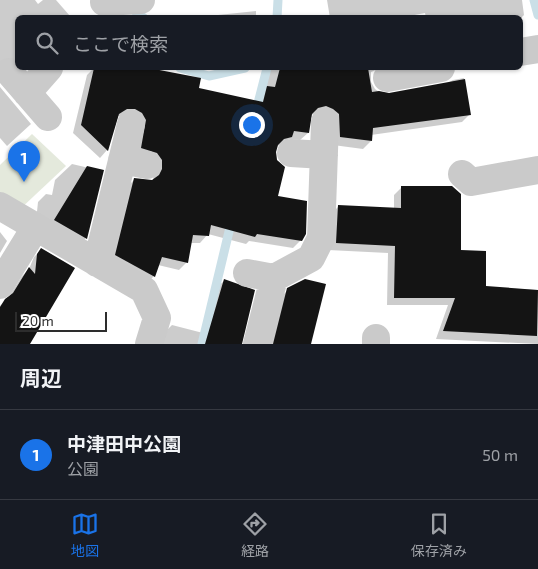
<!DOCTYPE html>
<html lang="ja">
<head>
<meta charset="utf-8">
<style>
	body { margin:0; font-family:"Exo 2","Noto Sans JP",sans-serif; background:#20242c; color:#f1f3f6 }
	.scale { position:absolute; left:15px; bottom:12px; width:92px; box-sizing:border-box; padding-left:5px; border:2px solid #2d2d2d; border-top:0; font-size:14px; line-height:18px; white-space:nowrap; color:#2d2d2d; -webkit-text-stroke:4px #fff; paint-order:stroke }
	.you { position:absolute; left:251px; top:124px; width:18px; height:18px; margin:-12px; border:4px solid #fff; border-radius:50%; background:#1a73e8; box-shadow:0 0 0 8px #1a73e833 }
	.badge { display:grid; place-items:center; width:32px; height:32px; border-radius:50%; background:#1a73e8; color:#fff; font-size:16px; font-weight:700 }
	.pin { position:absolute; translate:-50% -41px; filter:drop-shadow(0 1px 2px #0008) }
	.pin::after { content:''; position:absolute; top:26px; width:18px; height:15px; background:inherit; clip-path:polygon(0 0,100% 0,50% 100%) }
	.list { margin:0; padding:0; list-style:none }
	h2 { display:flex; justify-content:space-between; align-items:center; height:65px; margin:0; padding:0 20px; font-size:21px }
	h2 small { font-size:16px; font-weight:400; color:#9ea1a6 }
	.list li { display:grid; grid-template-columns:32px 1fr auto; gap:15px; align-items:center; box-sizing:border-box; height:90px; padding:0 20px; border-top:1px solid #363941 }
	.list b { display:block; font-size:19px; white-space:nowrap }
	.list p { margin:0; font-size:16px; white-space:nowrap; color:#9ea1a6 }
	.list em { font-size:16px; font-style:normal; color:#9ea1a6 }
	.icon { flex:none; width:28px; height:28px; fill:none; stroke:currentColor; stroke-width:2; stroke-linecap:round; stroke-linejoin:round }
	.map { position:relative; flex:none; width:538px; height:344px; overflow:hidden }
	.search { position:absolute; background:#171b24; box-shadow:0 1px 4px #0004; left:15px; right:15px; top:15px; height:55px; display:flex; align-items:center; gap:12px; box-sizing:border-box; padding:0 18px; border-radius:8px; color:#9ea1a6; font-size:19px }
	.sheet { height:155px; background:#171b24 }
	nav { display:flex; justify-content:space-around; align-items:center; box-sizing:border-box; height:70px; border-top:1px solid #363941; background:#171b24; font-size:14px; color:#9ea1a6 }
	nav a { display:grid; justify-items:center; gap:2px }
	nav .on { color:#1a73e8 }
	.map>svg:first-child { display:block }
	.green { fill:#e4e9dc }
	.shadow { fill:#0003 }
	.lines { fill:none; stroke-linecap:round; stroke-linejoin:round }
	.stream { stroke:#cadfe7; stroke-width:9 }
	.building { fill:#141414 }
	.minor { stroke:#cacaca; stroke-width:28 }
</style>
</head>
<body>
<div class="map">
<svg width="538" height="344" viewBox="0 0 538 344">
	<rect width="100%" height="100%" fill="#fff"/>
	<path class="green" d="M32,134L66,166L18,211L0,198V165Z"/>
	<path class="shadow" d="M0,0H35L38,4L43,0H56L70,16L68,18H18V64H0Z
		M327,0H522L524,15L520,19L426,18L425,13L399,18H330Z
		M256,11V18H216L218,15Z
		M94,68L108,70L105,68H140L113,70L258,102L266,68H318L327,70V68H380L371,72V82L375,89L382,94L390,95L444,85L453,80L464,78L470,114L462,122L371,135V141L363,149L333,145L317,114L310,115L308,133L300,140L289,139L283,145L276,146L277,197L301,240L293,248L249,241L246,244L208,234L200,243H190L187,262L179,270L158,265L154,276L146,284L108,263L126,188L134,180L153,181L154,169L134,156L127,116H118L107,150L100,158L73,133L87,75Z
		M0,87L31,124L7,146L0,138Z
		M72,164L102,171L86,238L78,245L36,221L38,202L46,194L52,195L55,180Z
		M402,187L460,251L484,287L538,290V344L436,339L448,305H387L388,253L328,250L331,214L338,207L394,209V195Z
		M0,232L7,241L0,253Z
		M41,250L28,344H0V306L8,298L22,276L29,269L34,257Z
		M224,281L241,344H160L164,333L172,325L203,333L216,288Z
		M288,290L311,344H268L280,298Z"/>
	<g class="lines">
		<path class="stream" d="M534,0L538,15
			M136,12L144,18
			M277,18L278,0
			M180,68L209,76L245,68
			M256,111L267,68
			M202,344L232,219"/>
	</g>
	<path class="building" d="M94,68H149L201,78L199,88L263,102L267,86L275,87L280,68H368L372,92L379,91L389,93L465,79L471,115L373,128L372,141L340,137L339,114L333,109L326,106L318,108L312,114L309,133L294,131L292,137L284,139L278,145L276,152L277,160L285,167L278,196L307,201L306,234L302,241L257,234L255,237L211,225L209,236L193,235L188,263L162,257L155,277L115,255L134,178L152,180L159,175L162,169V160L157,153L141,148L146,120L142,113L135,109H127L119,114L108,151L81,125Z
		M87,166L104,170L87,239L54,220Z
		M401,186H452L461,194V250L486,251V286L538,290L537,336L443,331L455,298H394L395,246L336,243L338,205L401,208Z
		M41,248L75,268L30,344H0V307L5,299L13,293L29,267L35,274L37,254Z
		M224,279L255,290L242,344H205Z
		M305,279L326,284L311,344H273L287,288Z"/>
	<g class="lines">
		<path class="minor" d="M104,2L141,0
			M520,52L538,49
			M9,72L48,117
			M387,78L441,68
			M27,93L49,68
			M291,153L324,155
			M122,160L147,165
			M462,174L471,182L538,170
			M0,206L144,290L157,318L149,344
			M97,263L131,124
			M247,273L274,278
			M0,285L35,228
			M257,344L274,278L311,258L321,238L325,122
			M376,344V338"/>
	</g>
</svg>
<div class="scale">20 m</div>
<div class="you"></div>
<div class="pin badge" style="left:24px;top:182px">1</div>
<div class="search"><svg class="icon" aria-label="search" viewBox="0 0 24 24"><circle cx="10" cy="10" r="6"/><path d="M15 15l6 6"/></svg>ここで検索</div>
</div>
<section class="sheet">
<h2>周辺<small></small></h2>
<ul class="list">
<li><span class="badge">1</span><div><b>中津田中公園</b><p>公園</p></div><em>50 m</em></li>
</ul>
</section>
<nav>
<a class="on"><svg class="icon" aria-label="map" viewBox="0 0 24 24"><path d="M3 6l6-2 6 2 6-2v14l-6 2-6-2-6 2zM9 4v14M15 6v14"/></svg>地図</a>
<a><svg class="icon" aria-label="directions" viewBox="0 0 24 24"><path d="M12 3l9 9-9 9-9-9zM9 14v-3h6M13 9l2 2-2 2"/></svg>経路</a>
<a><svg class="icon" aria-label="saved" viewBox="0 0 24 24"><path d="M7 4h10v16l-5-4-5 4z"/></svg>保存済み</a>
</nav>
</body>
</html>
